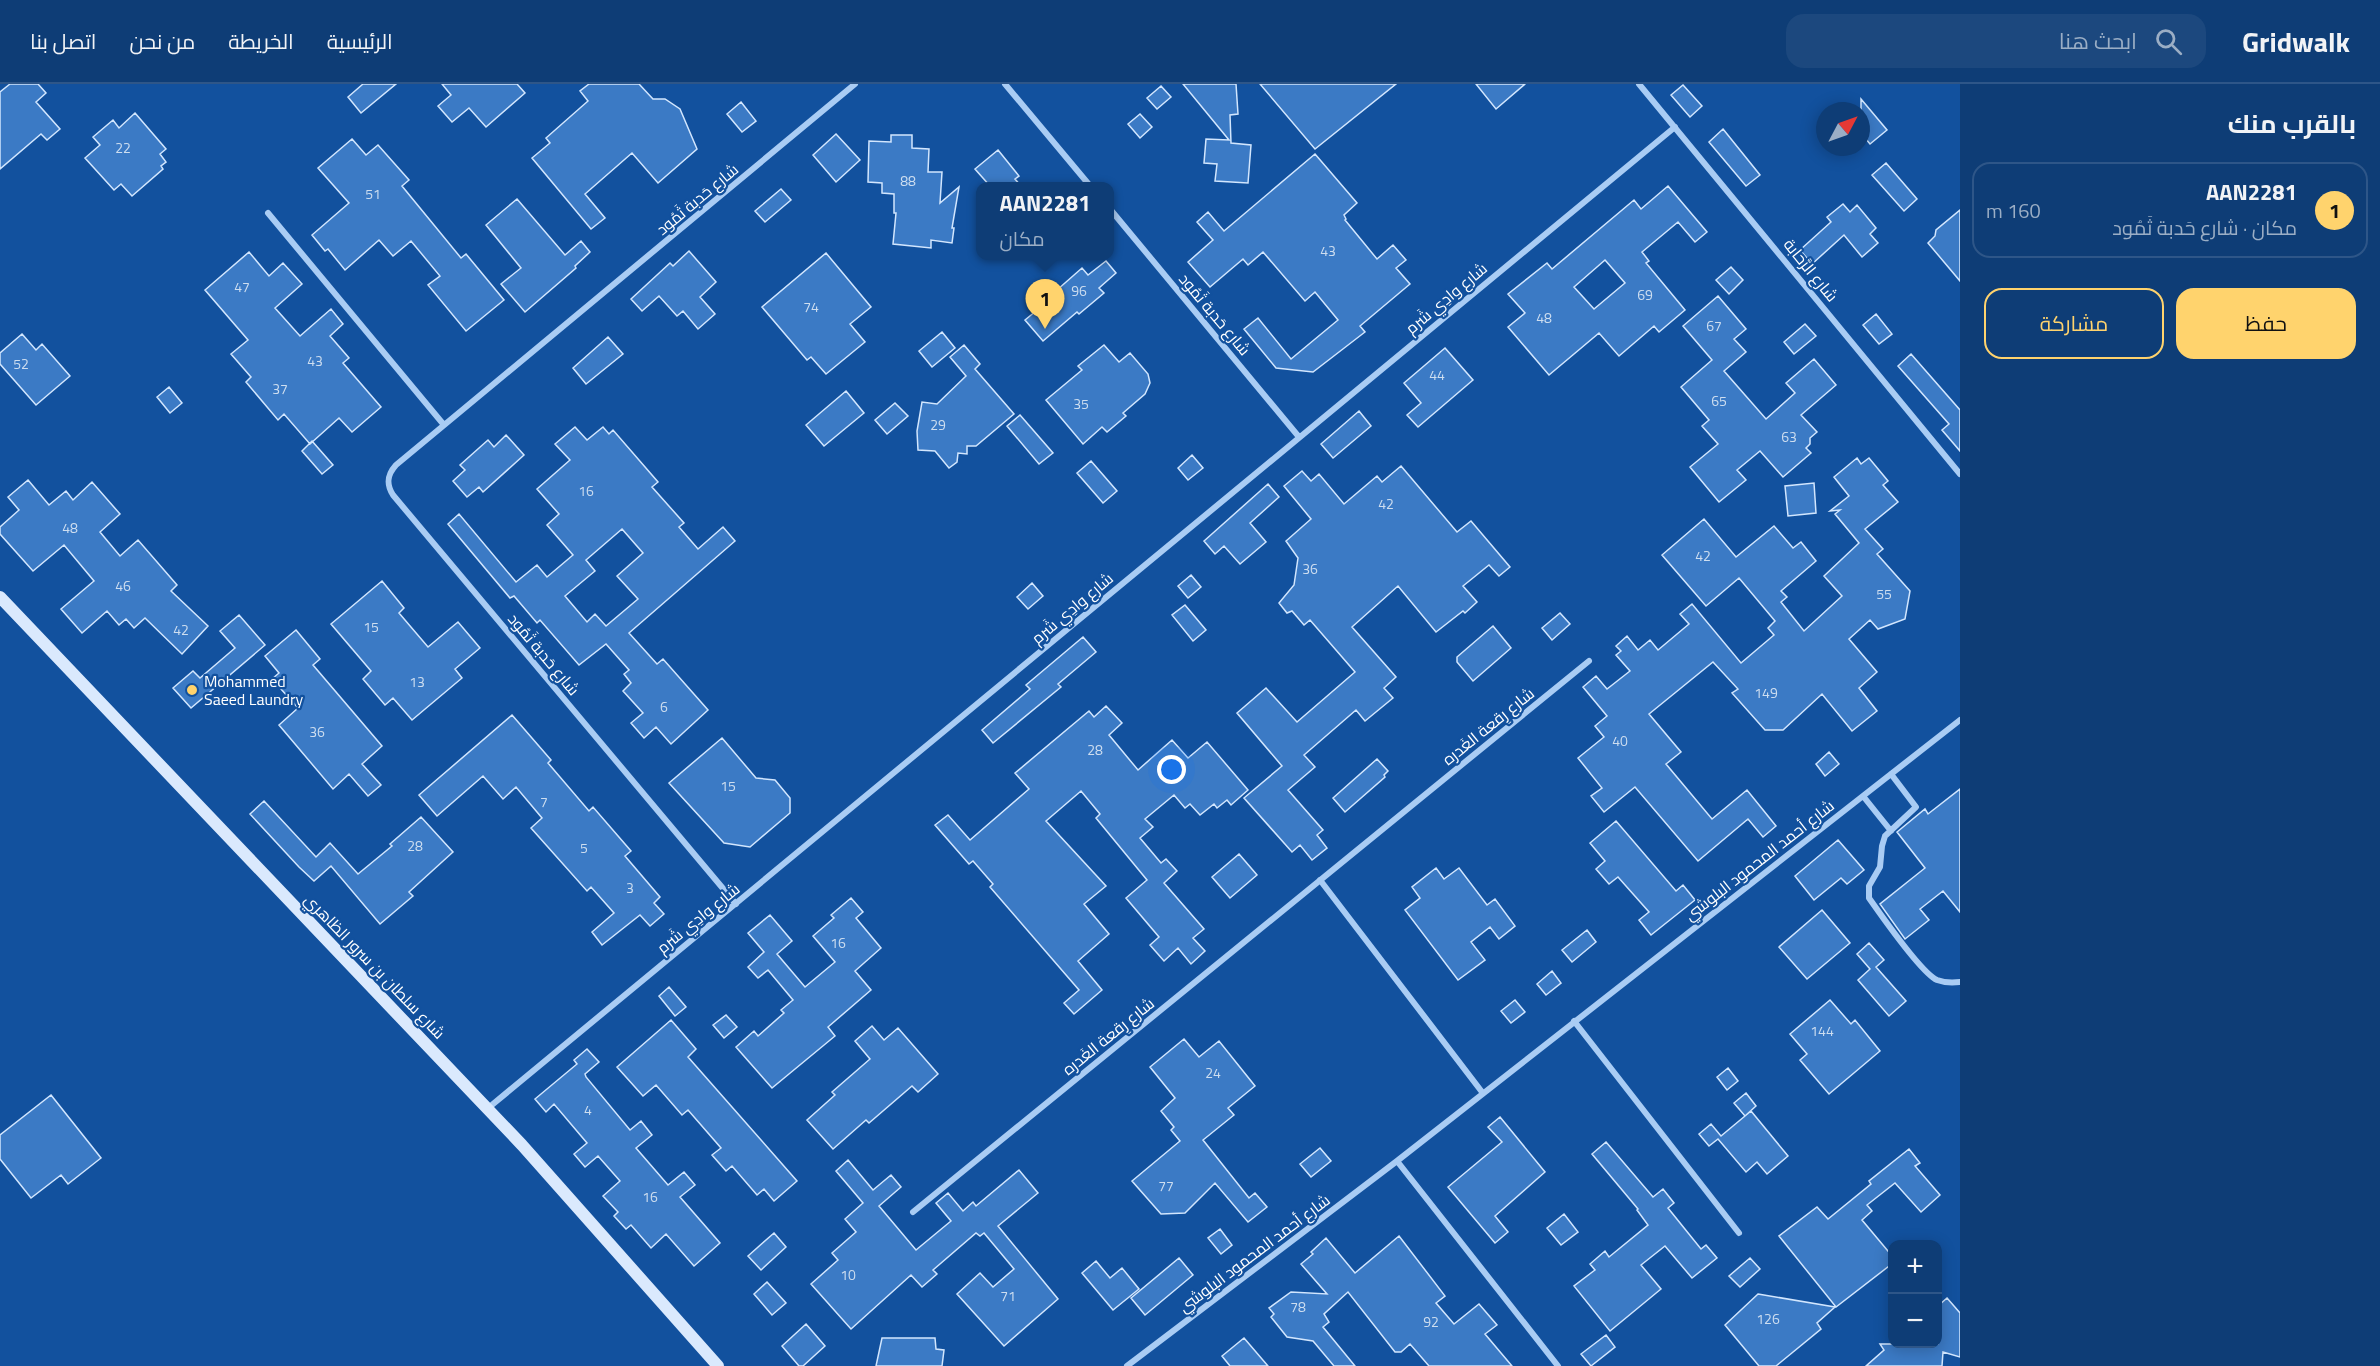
<!DOCTYPE html>
<html lang="ar">
<head>
<meta charset="utf-8">
<style>
	body { margin:0; font-family:"Titillium Web",Cairo,sans-serif; background:#1c487e; color:#f1f3f6; direction:rtl }
	.controls { position:absolute; right:18px; bottom:18px; display:grid; overflow:hidden; border-radius:12px; box-shadow:0 3px 15px #0003 }
	.controls button { width:54px; height:54px; display:grid; place-items:center; padding:0; border:0; border-bottom:2px solid #2e5688; background:#0e3d76; color:#f1f3f6; font:30px sans-serif }
	.compass { position:absolute; left:1816px; top:18px; width:54px; height:54px; border-radius:50%; background:#0e3d76; box-shadow:0 3px 15px #0003; rotate:49deg }
	.you { position:absolute; left:1172px; top:686px; width:21px; height:21px; margin:-15px; border:4px solid #fff; border-radius:50%; background:#1a73e8; box-shadow:0 0 0 9px #1a73e833 }
	.badge { display:grid; place-items:center; width:39px; height:39px; border-radius:50%; background:#ffd36d; color:#111; font-size:20px; font-weight:700 }
	.pin { position:absolute; translate:-50% -50px; filter:drop-shadow(0 2px 3px #0008) }
	.pin::after { content:''; position:absolute; top:32px; width:21px; height:18px; background:inherit; clip-path:polygon(0 0,100% 0,50% 100%) }
	.popup { position:absolute; left:976px; top:98px; width:138px; height:78px; box-sizing:border-box; display:grid; place-content:center; border-radius:12px; background:#0e3d76; filter:drop-shadow(0 2px 4px #0005); font-size:20px; white-space:nowrap; color:#9baec5 }
	.popup b { font-size:22px; color:#f1f3f6 }
	.popup::after { content:''; position:absolute; left:50%; top:100%; margin-left:-12px; border:12px solid transparent; border-top-color:#0e3d76 }
	.list { margin:0; padding:0; list-style:none }
	h2 { display:flex; justify-content:space-between; align-items:center; height:78px; margin:0; padding:0 24px; font-size:26px }
	h2 small { font-size:20px; font-weight:400; color:#9baec5 }
	.list li { display:grid; grid-template-columns:39px 1fr auto; gap:18px; align-items:center; box-sizing:border-box; height:96px; margin:0 12px 12px; padding:0 12px; border:2px solid #2e5688; border-radius:18px }
	.list b { display:block; font-size:22px; white-space:nowrap }
	.list p { margin:0; font-size:20px; white-space:nowrap; color:#9baec5 }
	.list em { font-size:20px; font-style:normal; color:#9baec5 }
	.actions { display:flex; gap:12px; padding:18px 24px }
	.actions a { flex:1; padding:14px 0; border:2px solid #ffd36d; border-radius:18px; text-align:center; font-size:21px; color:#ffd36d }
	.actions .main { background:#ffd36d; color:#111 }
	.icon { flex:none; width:33px; height:33px; fill:none; stroke:currentColor; stroke-width:2; stroke-linecap:round; stroke-linejoin:round }
	.map { position:relative; flex:none; width:1960px; height:1282px; overflow:hidden; direction:ltr }
	header { display:flex; align-items:center; gap:36px; box-sizing:border-box; height:84px; padding:0 30px; background:#0e3d76; border-bottom:2px solid #2e5688 }
	header strong { font-size:28px }
	nav { display:flex; gap:33px; margin-inline-start:auto; font-size:21px }
	.search { width:420px; height:54px; background:#1c487e; display:flex; align-items:center; gap:15px; box-sizing:border-box; padding:0 21px; border-radius:18px; color:#9baec5; font-size:22px }
	main { display:flex }
	aside { flex:1; background:#0e3d76 }
	.map>svg:first-child { display:block }
	.building { fill:#3b7ac5; stroke:#d2e6fe; stroke-width:1.5; fill-rule:evenodd }
	.lines { fill:none; stroke-linecap:round; stroke-linejoin:round }
	.street { stroke:#a9ccf4; stroke-width:6 }
	.secondary { stroke:#dae9fd; stroke-width:12 }
	.poi-dot { fill:#ffd36d; stroke:#12519e; stroke-width:2 }
	.labels { text-anchor:middle; dominant-baseline:central; stroke-width:4.5; stroke-linejoin:round; paint-order:stroke }
	.number-label { font-size:14px; fill:#cedef0 }
	.street-label { font-size:16px; fill:#fff; stroke:#12519e }
	.poi-label { font-size:16px; fill:#fff; stroke:#12519e; text-anchor:start }
</style>
</head>
<body>
<header>
<strong>Gridwalk</strong>
<div class="search"><svg class="icon" aria-label="search" viewBox="0 0 24 24"><circle cx="10" cy="10" r="6"/><path d="M15 15l6 6"/></svg>ابحث هنا</div>
<nav><a>الرئيسية</a><a>الخريطة</a><a>من نحن</a><a>اتصل بنا</a></nav>
</header>
<main>
<aside>
<h2>بالقرب منك<small></small></h2>
<ul class="list">
<li><span class="badge">1</span><div><b>AAN2281</b><p>مكان · شارع حَدبة ثَمُود</p></div><em>160 m</em></li>
</ul>
<div class="actions"><a class="main">حفظ</a><a>مشاركة</a></div>
</aside>
<div class="map">
<svg width="1960" height="1282" viewBox="0 0 1960 1282">
	<rect width="100%" height="100%" fill="#12519e"/>
	<path class="building" d="M10,0H38L46,9L36,18L60,45L47,56L41,50L0,85V8Z
		M363,0H396L361,29L348,13Z
		M442,0H517L525,9L486,43L469,24L452,38L438,22L451,11Z
		M589,0H639L653,15H665L680,25L697,65L658,99L632,69L585,110L605,134L591,145L532,74L550,59L546,54L588,17L580,7Z
		M1183,0H1236L1238,30L1230,31L1231,59L1251,61L1248,99L1215,97L1217,80L1204,79L1206,55L1229,56Z
		M1260,0H1396L1315,65Z
		M1476,0H1525L1496,25Z
		M1683,1L1702,22L1690,33L1671,11Z
		M1161,2L1171,13L1157,25L1147,14Z
		M1861,15L1887,46L1870,60L1861,49Z
		M741,18L756,37L742,48L727,30Z
		M135,29L166,65L160,70L166,78L161,82L163,85L132,112L121,100L114,106L85,74L100,61L93,53L113,36L119,44Z
		M1140,30L1152,43L1140,54L1128,40Z
		M1723,45L1760,91L1746,102L1709,58Z
		M836,50L860,76L836,98L813,71Z
		M891,51H912V64L929,65L928,88H942L940,119L959,103L952,144H954L952,159L931,156V164L893,160L896,129H894V110L882,109V99L868,98L869,57L891,58Z
		M352,55L366,71L378,61L409,96L402,102L461,174L466,170L504,216L466,247L428,201L440,192L411,157L393,172L379,156L345,186L328,165L325,167L312,151L349,119L318,84Z
		M998,66L1019,92L1015,95L1021,102H990L975,85Z
		M1315,70L1357,119L1344,131L1346,135L1345,136L1377,175L1393,161L1406,176L1396,184L1410,200L1360,242L1365,248L1313,288L1276,284L1244,245L1258,234L1291,275L1338,236L1315,208L1305,217L1263,168L1248,181L1243,175L1210,203L1188,178L1213,156L1197,138L1208,128L1224,147Z
		M1886,79L1917,115L1904,127L1872,91Z
		M1668,102L1707,148L1695,158L1678,138L1642,168L1649,177L1646,179L1685,226L1659,248L1654,242L1619,272L1599,249L1549,291L1508,243L1525,229L1508,210L1547,179L1552,185L1634,116L1641,125ZM1605,176L1625,199L1594,225L1574,203Z
		M781,105L791,116L765,138L755,127Z
		M517,115L565,171L581,157L590,168L575,182L576,184L525,228L501,200L521,184L486,141Z
		M1843,120L1850,128L1857,121L1876,144L1870,150L1878,159L1862,173L1844,151L1812,180L1800,166L1831,138L1827,133Z
		M1960,126V197L1928,159L1935,152L1936,146Z
		M689,167L716,198L700,213L715,230L698,245L683,227L677,232L659,212L642,227L631,215L670,179L673,182Z
		M249,168L269,192L283,179L302,200L275,224L300,252L331,225L343,240L330,252L349,274L343,279L381,323L352,348L339,334L310,360L284,330L278,336L246,298L251,293L231,270L248,256L205,206Z
		M826,169L871,223L850,240L865,258L826,290L811,273L807,276L762,223Z
		M1106,177L1116,189L1099,204L1104,209L1079,230L1077,228L1043,257L1025,236L1059,208L1057,206L1082,184L1088,191Z
		M1731,183L1743,196L1729,210L1716,196Z
		M1718,212L1746,245L1734,255L1746,268L1724,287L1766,335L1795,309L1786,299L1814,275L1836,301L1801,331L1817,348L1810,354V360L1806,364L1811,369L1783,393L1760,367L1737,386L1746,396L1719,418L1690,383L1718,360L1702,342L1709,336L1681,303L1712,276L1683,242Z
		M1876,230L1892,250L1879,260L1863,241Z
		M1805,240L1816,252L1794,270L1784,258Z
		M942,248L955,264L932,283L919,267Z
		M22,250L36,266L42,260L70,292L36,321L0,280V269Z
		M608,253L623,270L586,300L573,284Z
		M964,261L980,280L975,285L1014,330L976,362H967V370L958,369L957,378L949,384L935,367L918,366L917,347L922,318L937,320L966,292L950,273Z
		M1104,261L1119,278L1130,269L1148,290L1150,299L1145,310L1123,329L1126,332L1107,348L1102,343L1083,360L1046,316L1082,286L1078,282Z
		M1445,264L1473,296L1418,343L1407,331L1421,319L1404,299Z
		M1911,270L1960,326V367L1942,346L1949,340L1898,282Z
		M169,303L182,319L170,329L157,313Z
		M846,307L864,329L824,362L806,341Z
		M895,319L908,332L887,350L875,336Z
		M1359,327L1371,342L1333,374L1321,360Z
		M1020,331L1053,369L1039,380L1007,342Z
		M575,343L587,356L603,343L609,350L613,346L658,398L652,403L684,439L679,443L698,465L723,443L735,457L629,549L657,580L663,575L708,626L671,660L656,643L644,654L631,639L643,629L623,607L631,599L624,590L629,586L606,560L579,581L540,536L537,539L514,512L510,514L448,440L459,430L516,498L537,481L547,493L573,471L547,441L559,430L537,405L570,376L555,360ZM622,445L643,469L617,492L638,515L606,542L595,530L587,538L565,512L595,487L586,476Z
		M506,351L524,371L483,408L479,403L467,413L453,397L465,386L460,381L488,356L494,363Z
		M312,357L333,381L322,390L302,367Z
		M1192,371L1203,384L1188,396L1178,384Z
		M1857,374L1861,380L1869,374L1888,397L1883,401L1898,418L1865,445L1883,465L1877,470L1910,507L1905,535L1878,545L1870,536L1849,555L1877,588L1859,604L1877,627L1852,647L1822,610L1783,646H1765L1732,609L1738,605L1713,578L1649,630L1681,668L1666,680L1712,735L1747,706L1776,742L1763,753L1748,735L1698,777L1635,703L1604,728L1591,712L1602,704L1578,674L1604,653L1595,642L1607,632L1583,603L1596,592L1607,605L1630,587L1616,571L1621,567L1616,562L1627,552L1638,566L1650,556L1658,566L1689,540L1680,530L1692,520L1741,579L1774,551L1768,544L1775,537L1739,494L1706,522L1662,471L1704,435L1736,473L1774,442L1793,464L1801,458L1816,477L1781,507L1787,513L1781,518L1804,547L1842,512L1824,492L1859,459L1835,430L1840,426L1830,427L1849,412L1834,393Z
		M1091,377L1117,407L1103,419L1077,389Z
		M1401,382L1457,448L1471,437L1510,483L1499,492L1489,481L1463,502L1477,518L1465,529L1463,527L1436,548L1398,502L1352,543L1396,593L1384,604L1393,614L1365,637L1356,626L1304,671L1315,683L1288,706L1323,746L1317,751L1327,764L1312,776L1300,761L1292,768L1244,714L1282,682L1237,629L1266,604L1297,638L1355,588L1310,536L1304,541L1292,527L1287,529L1279,519L1294,501L1298,474L1286,457L1311,435L1284,402L1302,387L1311,397L1319,390L1344,420L1377,392L1382,398Z
		M28,396L49,421L66,407L73,416L92,398L120,430L100,448L120,472L138,456L177,501L171,507L208,542L182,570L145,534L134,544L126,535L119,541L107,527L82,549L61,525L94,497L64,461L33,487L0,450V443L19,426L8,413Z
		M1814,399L1816,429L1788,432L1785,402Z
		M1268,400L1279,413L1250,439L1266,458L1240,480L1224,462L1215,470L1204,457Z
		M1191,491L1201,503L1188,514L1178,502Z
		M382,497L404,524L399,529L428,563L458,538L480,564L455,585L462,594L412,636L393,614L385,621L363,595L371,587L331,540Z
		M1032,499L1043,512L1028,525L1017,513Z
		M1185,521L1206,546L1193,557L1172,531Z
		M1560,529L1570,540L1552,556L1542,544Z
		M239,531L265,561L191,624L173,604L193,587L200,594L235,564L220,547Z
		M1493,542L1511,564L1473,597L1457,578V573Z
		M296,546L320,575L313,581L382,662L362,680L381,701L368,712L349,690L333,705L279,641L298,624L272,595L279,589L265,572Z
		M1083,553L1096,568L1058,600L1061,603L993,659L982,646L1030,605L1026,601Z
		M1106,622L1122,639L1109,651L1138,686L1172,656L1188,674L1207,658L1248,706L1231,721L1227,716L1217,724L1214,720L1200,731L1190,720L1185,724L1174,711L1145,735L1153,743L1140,754L1161,779L1166,775L1177,787L1164,799L1204,845L1193,854L1205,867L1191,880L1178,864L1164,877L1150,861L1159,853L1126,814L1147,796L1096,734L1100,730L1081,707L1046,737L1106,802L1084,820L1109,850L1078,877L1102,906L1074,930L1064,919L1079,906L990,803L993,800L973,777L969,780L935,741L948,731L970,756L1029,705L1015,689L1089,627L1094,633Z
		M512,631L551,676L548,679L589,727L593,723L631,767L625,772L660,813L654,819L664,830L650,842L640,831L602,861L592,848L614,829L591,803L587,807L531,744L542,734L516,703L503,715L483,692L437,732L419,711Z
		M722,654L756,694L775,696L790,714V729L750,763L724,759L669,699Z
		M1829,668L1839,680L1825,692L1816,680Z
		M1377,675L1388,687L1384,691L1385,693L1345,728L1333,714Z
		M1960,705V828L1943,807L1920,825L1929,836L1905,855L1880,820L1925,784L1897,748L1925,725L1928,730Z
		M264,717L316,773L330,759L358,790L392,762L390,760L421,733L453,768L409,808L413,812L380,840L331,782L314,797L299,783L250,730Z
		M1616,737L1676,807L1683,801L1695,816L1651,851L1639,836L1649,828L1618,793L1609,800L1596,785L1605,777L1590,759Z
		M1838,756L1864,786L1847,800L1841,794L1814,816L1795,792Z
		M1239,770L1257,791L1230,814L1212,793Z
		M1436,784L1444,795L1459,784L1487,821L1495,815L1515,842L1499,855L1490,843L1471,858L1485,876L1458,896L1405,826L1420,814L1412,803Z
		M851,814L863,828L856,834L881,864L855,887L871,906L828,943L835,952L772,1004L736,963L754,947L758,952L784,929L781,926L793,916L768,886L758,894L748,883L764,868L748,849L770,831L792,857L777,870L805,903L835,878L813,852L834,834L831,831Z
		M1822,826L1850,859L1807,895L1779,863Z
		M1587,846L1596,858L1572,878L1562,866Z
		M1869,859L1884,876L1876,883L1906,917L1889,932L1858,896L1870,885L1857,870Z
		M1552,887L1561,899L1546,911L1537,900Z
		M669,903L686,923L675,932L659,912Z
		M1515,916L1525,928L1511,939L1501,927Z
		M1830,916L1851,940L1855,936L1880,967L1829,1010L1800,976L1807,970L1790,950Z
		M726,931L737,943L724,954L713,941Z
		M671,936L696,965L688,973L797,1097L774,1117L764,1105L757,1111L732,1082L726,1087L712,1071L721,1064L688,1026L682,1031L656,1001L643,1012L617,983Z
		M872,942L884,956L898,944L938,990L918,1008L912,1002L869,1039L866,1036L833,1065L807,1036L835,1011L832,1008L870,975L855,957Z
		M1184,955L1199,973L1219,957L1255,1002L1228,1024L1234,1031L1203,1056L1249,1114L1255,1109L1267,1123L1248,1138L1215,1099L1185,1129L1161,1130L1132,1097L1180,1057L1171,1046L1174,1043L1161,1027L1175,1014L1150,983Z
		M587,965L599,978L585,990L586,993L630,1046L641,1037L652,1051L636,1064L668,1101L684,1088L695,1101L680,1113L720,1159L694,1182L666,1150L651,1164L631,1141L626,1145L614,1132L618,1128L603,1112L620,1097L598,1072L585,1083L574,1070L587,1059L554,1020L546,1028L535,1015L577,980L574,976Z
		M1728,984L1738,997L1727,1006L1717,993Z
		M1746,1009L1756,1022L1745,1032L1734,1019Z
		M51,1011L101,1074L68,1100L61,1091L31,1114L0,1075V1051Z
		M1751,1027L1788,1072L1767,1090L1757,1078L1746,1088L1718,1055L1709,1062L1699,1050L1711,1040L1721,1052Z
		M1500,1033L1545,1088L1495,1132L1508,1148L1495,1159L1448,1103L1502,1058L1488,1043Z
		M1606,1058L1653,1113L1663,1105L1674,1119L1668,1124L1701,1165L1706,1161L1717,1174L1692,1194L1665,1162L1641,1181L1661,1205L1610,1247L1574,1202L1595,1186L1590,1180L1605,1167L1609,1173L1648,1141L1637,1126L1638,1125L1592,1070Z
		M1320,1064L1331,1077L1311,1093L1300,1080Z
		M1909,1065L1920,1079L1915,1082L1940,1111L1921,1128L1895,1099L1867,1121L1872,1127L1862,1136L1893,1173V1179L1836,1223L1779,1152L1817,1123L1828,1135L1871,1100L1869,1097Z
		M848,1076L873,1106L891,1091L901,1103L879,1122L916,1166L951,1137L936,1119L948,1109L963,1127L973,1118L976,1122L1019,1086L1038,1109L998,1142L1058,1215L1004,1262L957,1210L980,1189L993,1203L1014,1185L984,1149L980,1152L976,1149L933,1186L937,1190L922,1203L911,1191L851,1245L811,1200L838,1176L832,1169L856,1148L845,1135L863,1119L836,1087Z
		M1564,1130L1578,1148L1561,1161L1547,1144Z
		M1220,1145L1232,1161L1221,1170L1208,1154Z
		M774,1149L786,1163L761,1186L748,1172Z
		M1399,1152L1445,1212L1436,1219L1454,1240L1479,1220L1497,1241L1485,1250L1512,1282H1429L1410,1260L1401,1268H1395L1348,1208L1324,1230L1329,1238L1323,1243L1355,1282H1334L1313,1257L1287,1253L1271,1233L1274,1230L1269,1224L1291,1208L1327,1210L1301,1180L1313,1170L1311,1168L1326,1154L1355,1189Z
		M1179,1174L1193,1191L1145,1231L1131,1214Z
		M1750,1174L1760,1185L1740,1203L1729,1192Z
		M1096,1177L1110,1194L1122,1184L1139,1205L1113,1226L1082,1189Z
		M767,1198L786,1219L772,1231L754,1210Z
		M1758,1210L1835,1223L1817,1239L1821,1245L1776,1282H1759L1725,1241Z
		M1947,1214L1960,1229V1273L1943,1268L1942,1282H1866L1884,1266L1880,1260H1938V1222Z
		M806,1240L825,1262L803,1282H799L782,1262Z
		M1606,1251L1615,1263L1591,1282L1581,1270Z
		M882,1254H935L936,1265L944,1266L942,1282H876Z
		M1244,1254L1268,1282H1230L1222,1272Z"/>
	<g class="lines">
		<path class="street" d="M1005,0L1091,103
			M1639,0L1960,390
			M1110,125L1299,353
			M268,129L444,341
			M1891,690L1916,723L1885,752L1882,762L1880,783L1869,802V814C1881,831 1921,889 1937,896C1945,899 1952,899 1960,898
			M1863,712L1891,747
			M1320,796L1482,1008
			M736,820L393,411C386,400 387,391 396,381L855,0
			M1574,937L1739,1149
			M487,1025L1675,43
			M1397,1077L1558,1282
			M913,1128L1589,577
			M1127,1282L1397,1077L1960,636"/>
		<path class="secondary" d="M0,513L522,1061L718,1282"/>
	</g>
	<circle class="poi-dot" cx="192" cy="606" r="6"/>
	<g class="labels">
		<g class="number-label">
			<text x="123" y="63">22</text>
			<text x="908" y="96">88</text>
			<text x="373" y="109">51</text>
			<text x="1328" y="166">43</text>
			<text x="242" y="202">47</text>
			<text x="1079" y="206">96</text>
			<text x="1645" y="210">69</text>
			<text x="811" y="222">74</text>
			<text x="1544" y="233">48</text>
			<text x="1714" y="241">67</text>
			<text x="315" y="276">43</text>
			<text x="21" y="279">52</text>
			<text x="1437" y="290">44</text>
			<text x="280" y="304">37</text>
			<text x="1719" y="316">65</text>
			<text x="1081" y="319">35</text>
			<text x="938" y="340">29</text>
			<text x="1789" y="352">63</text>
			<text x="586" y="406">16</text>
			<text x="1386" y="419">42</text>
			<text x="70" y="443">48</text>
			<text x="1703" y="471">42</text>
			<text x="1310" y="484">36</text>
			<text x="123" y="501">46</text>
			<text x="1884" y="509">55</text>
			<text x="371" y="542">15</text>
			<text x="181" y="545">42</text>
			<text x="417" y="597">13</text>
			<text x="1766" y="608">149</text>
			<text x="664" y="622">6</text>
			<text x="317" y="647">36</text>
			<text x="1620" y="656">40</text>
			<text x="1095" y="665">28</text>
			<text x="728" y="701">15</text>
			<text x="544" y="717">7</text>
			<text x="415" y="761">28</text>
			<text x="584" y="763">5</text>
			<text x="630" y="803">3</text>
			<text x="838" y="858">16</text>
			<text x="1822" y="946">144</text>
			<text x="1213" y="988">24</text>
			<text x="588" y="1025">4</text>
			<text x="1166" y="1101">77</text>
			<text x="650" y="1112">16</text>
			<text x="848" y="1190">10</text>
			<text x="1008" y="1211">71</text>
			<text x="1298" y="1222">78</text>
			<text x="1768" y="1234">126</text>
			<text x="1431" y="1237">92</text>
		</g>
		<g class="street-label">
			<text transform="translate(697 115) rotate(-40)">شارع حَدبة ثَمُود</text>
			<text transform="translate(1811 186) rotate(51)">شارع الرَّحابة</text>
			<text transform="translate(1446 214) rotate(-40)">شارع وادِي شَرم</text>
			<text transform="translate(1215 230) rotate(50)">شارع حَدبة ثَمُود</text>
			<text transform="translate(1072 524) rotate(-40)">شارع وادِي شَرم</text>
			<text transform="translate(544 570) rotate(50)">شارع حَدبة ثَمُود</text>
			<text transform="translate(1488 642) rotate(-39)">شارع رِقعة الغَدره</text>
			<text transform="translate(1759 776) rotate(-38)">شارع أحمد المحمود البلوشي</text>
			<text transform="translate(698 834) rotate(-39)">شارع وادِي شَرم</text>
			<text transform="translate(375 882) rotate(46)">شارع سلطان بن سرور الظاهري</text>
			<text transform="translate(1108 952) rotate(-39)">شارع رِقعة الغَدره</text>
			<text transform="translate(1254 1169) rotate(-37)">شارع أحمد المحمود البلوشي</text>
		</g>
		<g class="poi-label">
			<text x="204" y="597">Mohammed<tspan x="204" dy="18">Saeed Laundry</tspan></text>
		</g>
	</g>
</svg>
<div class="controls">
<button>+</button>
<button>−</button>
</div>
<svg class="compass" viewBox="-18 -18 36 36"><path d="M0-13l5 13h-10z" fill="#e53935"/><path d="M0 13l5-13h-10z" fill="#9baec5"/></svg>
<div class="you"></div>
<div class="pin badge" style="left:1045px;top:245px">1</div>
<div class="popup"><b>AAN2281</b>مكان</div>
</div>
</main>
</body>
</html>
